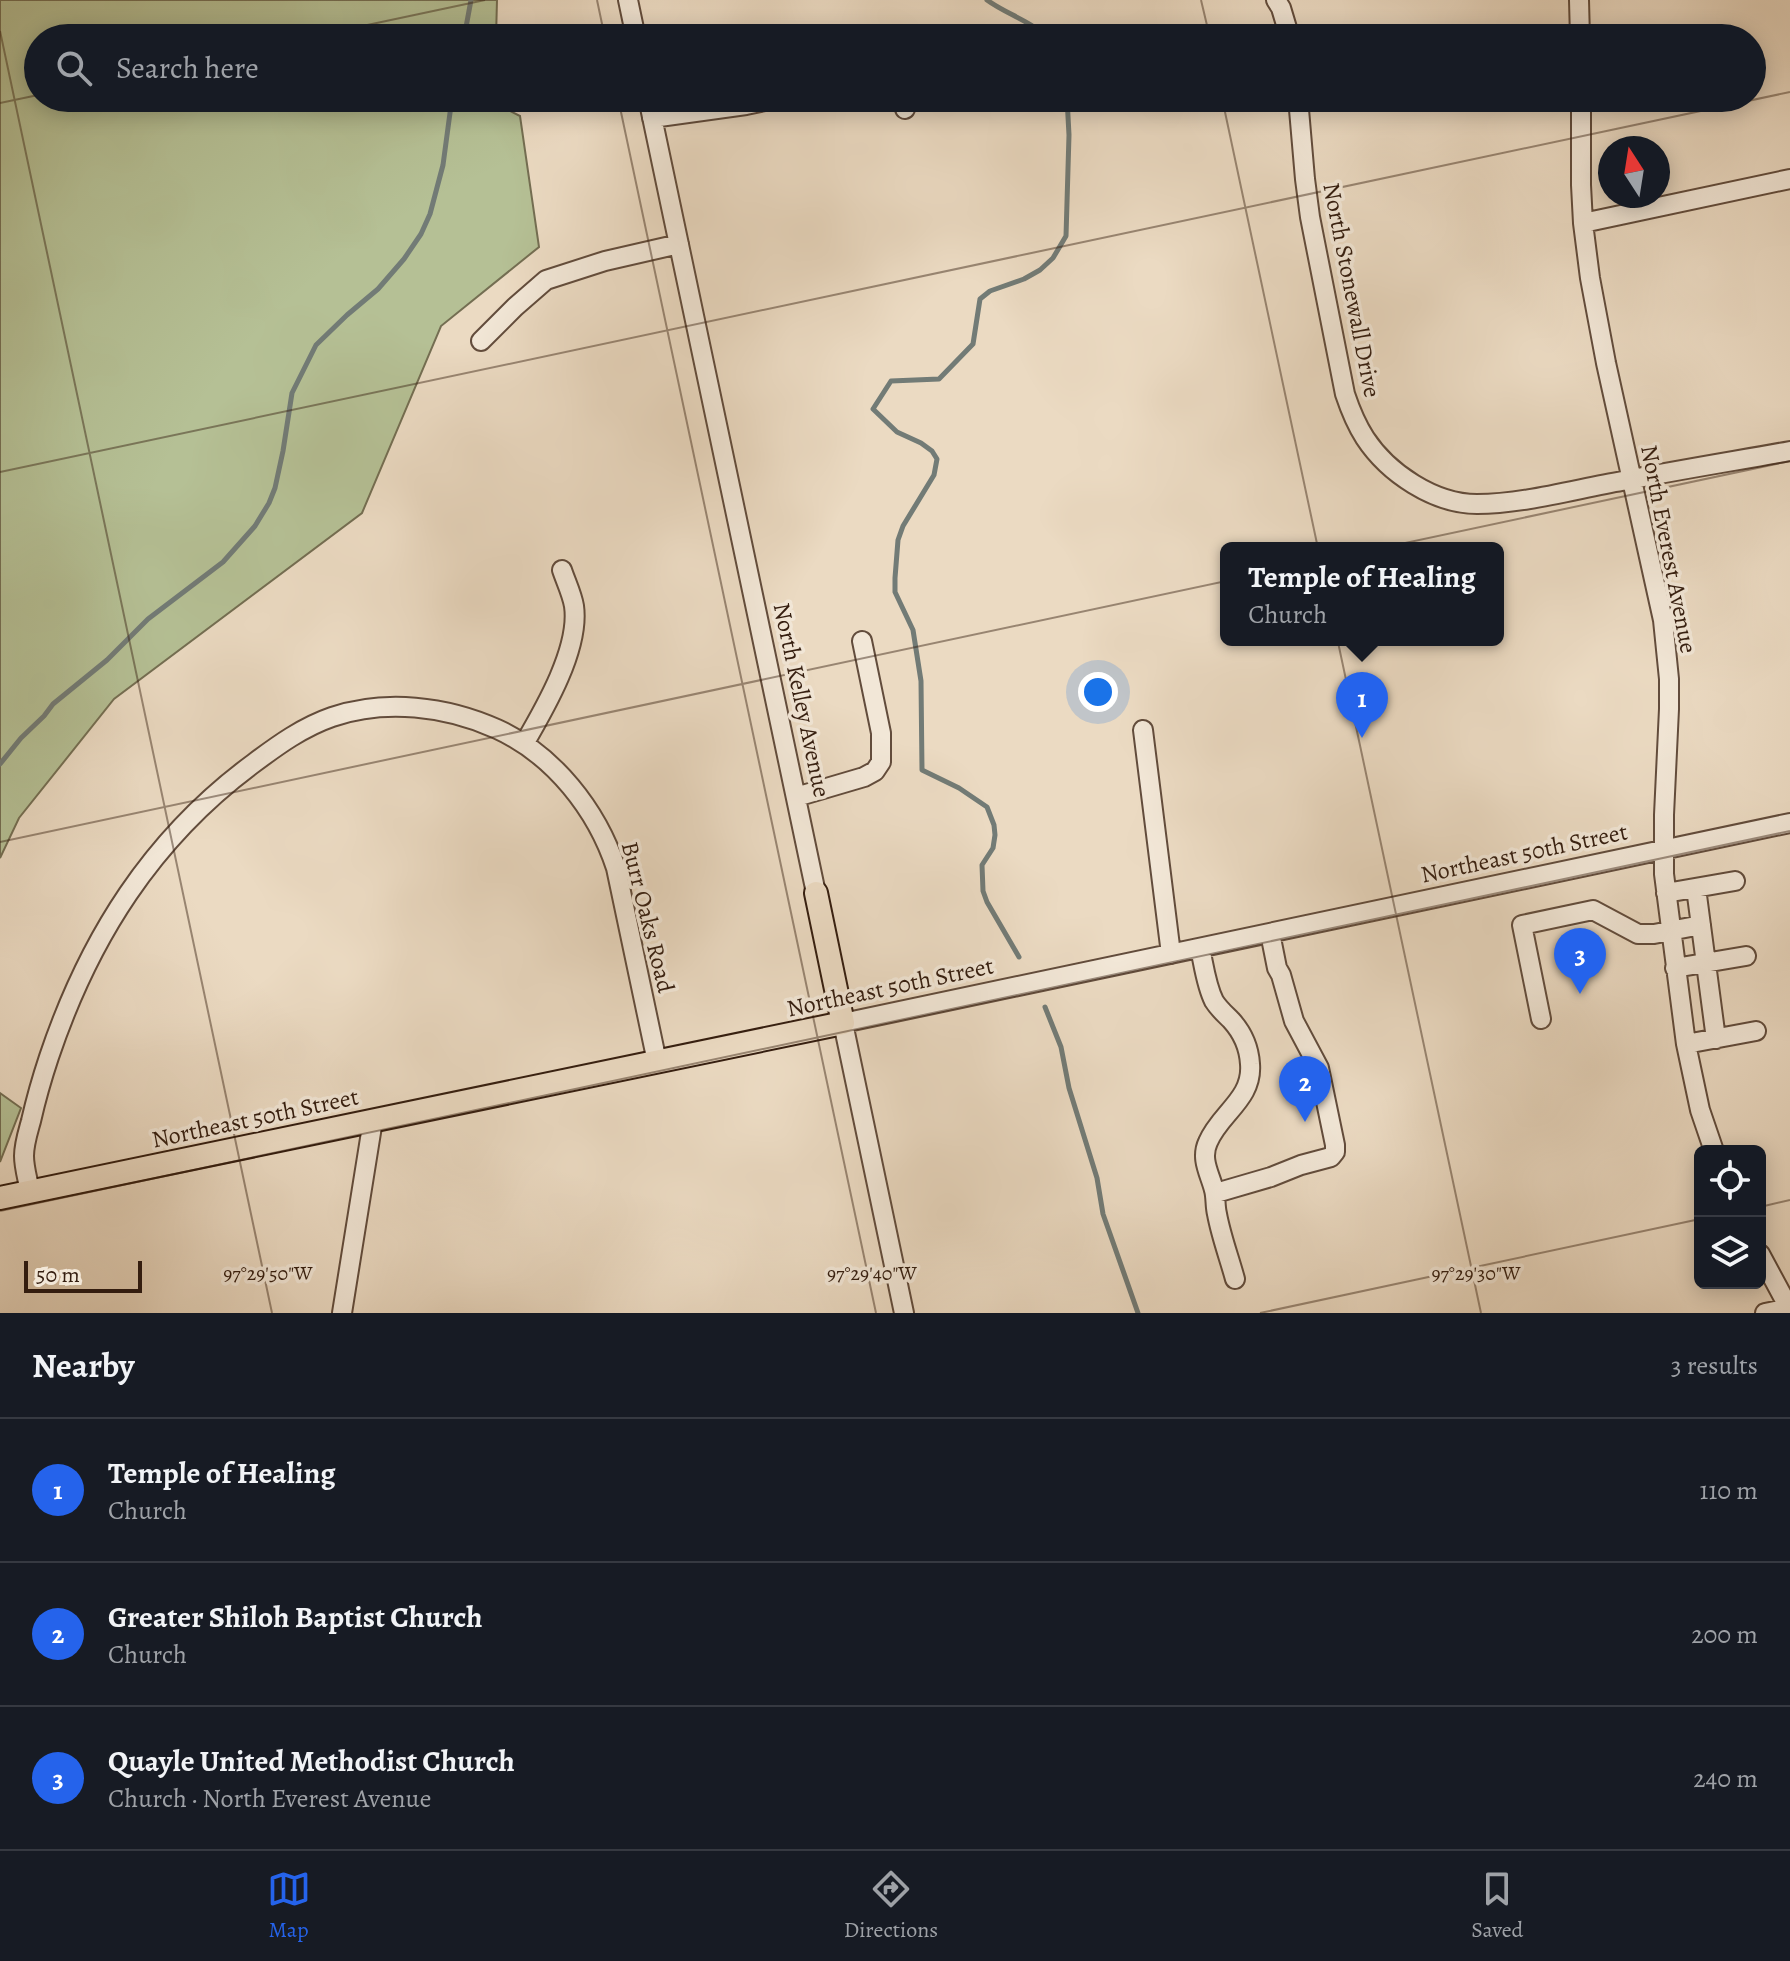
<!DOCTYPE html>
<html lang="en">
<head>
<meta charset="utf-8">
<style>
	body { margin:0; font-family:Alegreya,serif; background:#20242c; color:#f1f3f6 }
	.controls { position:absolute; right:24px; bottom:24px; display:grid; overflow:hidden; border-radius:12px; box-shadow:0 4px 20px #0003 }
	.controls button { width:72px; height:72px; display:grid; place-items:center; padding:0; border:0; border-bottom:2px solid #363941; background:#171b24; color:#f1f3f6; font:40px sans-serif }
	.compass { position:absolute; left:1598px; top:136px; width:72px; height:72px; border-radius:50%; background:#171b24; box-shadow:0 4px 20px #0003; rotate:348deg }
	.scale { position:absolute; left:24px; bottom:20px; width:118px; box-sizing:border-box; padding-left:8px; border:4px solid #341d0f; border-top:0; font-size:22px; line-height:28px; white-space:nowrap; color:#341d0f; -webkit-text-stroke:6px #f2e7d7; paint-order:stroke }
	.you { position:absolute; left:1098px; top:692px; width:28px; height:28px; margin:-20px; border:6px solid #fff; border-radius:50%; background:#1a73e8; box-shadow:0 0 0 12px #1a73e833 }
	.badge { display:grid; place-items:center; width:52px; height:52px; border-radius:50%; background:#2563eb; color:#fff; font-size:26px; font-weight:700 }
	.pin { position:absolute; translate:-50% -66px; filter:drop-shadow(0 2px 4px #0008) }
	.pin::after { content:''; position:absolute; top:42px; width:28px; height:24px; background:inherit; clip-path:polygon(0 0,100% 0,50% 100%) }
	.popup { position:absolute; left:1220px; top:542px; width:284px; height:104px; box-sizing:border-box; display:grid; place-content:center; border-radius:12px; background:#171b24; filter:drop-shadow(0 2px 6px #0005); font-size:26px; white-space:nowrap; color:#9ea1a6 }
	.popup b { font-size:30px; color:#f1f3f6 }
	.popup::after { content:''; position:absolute; left:50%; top:100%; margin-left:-16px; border:16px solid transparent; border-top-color:#171b24 }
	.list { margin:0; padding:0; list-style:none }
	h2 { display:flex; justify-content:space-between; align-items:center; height:104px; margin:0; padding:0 32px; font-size:34px }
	h2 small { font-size:26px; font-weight:400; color:#9ea1a6 }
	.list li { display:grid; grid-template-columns:52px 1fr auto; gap:24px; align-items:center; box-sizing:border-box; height:144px; padding:0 32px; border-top:2px solid #363941 }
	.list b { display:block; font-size:30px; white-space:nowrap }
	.list p { margin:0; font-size:26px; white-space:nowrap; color:#9ea1a6 }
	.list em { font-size:26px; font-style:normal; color:#9ea1a6 }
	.icon { flex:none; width:44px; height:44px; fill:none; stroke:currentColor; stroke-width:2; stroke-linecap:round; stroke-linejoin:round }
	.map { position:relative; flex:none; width:1790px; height:1313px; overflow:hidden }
	.search { position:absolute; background:#171b24; box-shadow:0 4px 20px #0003; left:24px; right:24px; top:24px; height:88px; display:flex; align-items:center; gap:20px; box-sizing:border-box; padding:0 28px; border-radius:44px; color:#9ea1a6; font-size:30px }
	.sheet { height:536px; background:#171b24 }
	nav { display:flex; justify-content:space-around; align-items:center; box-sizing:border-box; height:112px; border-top:2px solid #363941; background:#171b24; font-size:22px; color:#9ea1a6 }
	nav a { display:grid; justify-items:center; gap:4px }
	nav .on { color:#2563eb }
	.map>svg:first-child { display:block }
	.green { fill:#b5c095; stroke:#746e52; stroke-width:2 }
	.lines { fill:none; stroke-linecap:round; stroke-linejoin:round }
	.stream { stroke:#727b76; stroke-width:5 }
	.minor-casing { stroke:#624c3c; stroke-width:22 }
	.major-casing { stroke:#341d0f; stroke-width:26 }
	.minor { stroke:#f2e7d7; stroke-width:18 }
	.major { stroke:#ebdac2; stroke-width:22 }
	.ticks { fill:none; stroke:#341d0f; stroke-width:2; stroke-opacity:0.45 }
	.labels { text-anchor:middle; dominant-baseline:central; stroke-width:7; stroke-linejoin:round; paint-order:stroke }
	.street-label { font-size:24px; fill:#341d0f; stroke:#f2e7d7 }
	.ticks-label { font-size:20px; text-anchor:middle; fill:#341d0f; stroke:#f2e7d7; stroke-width:7; stroke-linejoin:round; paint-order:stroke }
</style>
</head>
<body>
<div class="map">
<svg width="1790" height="1313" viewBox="0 0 1790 1313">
	<rect width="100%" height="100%" fill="#ebdac2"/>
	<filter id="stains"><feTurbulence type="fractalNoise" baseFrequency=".0025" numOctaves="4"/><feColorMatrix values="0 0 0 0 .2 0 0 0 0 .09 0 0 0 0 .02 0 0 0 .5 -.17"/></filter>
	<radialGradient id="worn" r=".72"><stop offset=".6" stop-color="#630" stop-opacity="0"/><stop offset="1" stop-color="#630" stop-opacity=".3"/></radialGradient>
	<path class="green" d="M0,0H497L496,38H38V98H496V104L520,116L539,247L441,326L362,513L114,699L19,818L0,858Z
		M0,1093L21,1108L0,1162Z"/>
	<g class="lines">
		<path class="stream" d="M987,0C1006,14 1031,21 1048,38
			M464,38L471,0
			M0,764L21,738L44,716L53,704L107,660L148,619L223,562L255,526L269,503L275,488L283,451L292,393L316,345L347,315L378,289L404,259L421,234L430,214L443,165L452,98
			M1019,957L987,902L983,891L982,865L993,848L995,835L994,825L987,807L959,788L922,770L921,681L913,630L895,592V578L898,540L903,526L934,475L937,459L932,451L921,443L897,432L873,409L891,381L939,379L973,344L980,299L990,291L1024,279L1040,270L1053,258L1066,236L1069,135L1067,98
			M1045,1007L1061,1047L1069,1088L1097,1178L1103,1214L1138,1313"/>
		<defs>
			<path id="minor" d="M628,0L636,38
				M1276,0L1281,8L1290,38
				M1579,0L1580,38
				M648,98L816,893
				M903,98L905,109
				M1298,98L1305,179L1310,217L1345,394C1350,409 1356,424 1365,438C1388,473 1434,504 1477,504C1523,504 1576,489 1622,481C1678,470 1734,461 1790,451
				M1581,98V185L1583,223L1590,278L1606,363L1663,620L1669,679V709L1664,815V874L1686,1044L1700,1110L1714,1151
				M652,118L746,105L765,101L770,98
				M1583,223L1790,179
				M481,341L515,307L546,280L605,261L679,244
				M1143,730L1171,954
				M524,744C545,708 580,648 574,606C572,594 566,582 562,570
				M796,797L864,777L875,771L881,762V733L862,641
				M1696,888L1716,1039
				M1666,893L1735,881
				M1200,948C1204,966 1206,985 1214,1001C1219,1009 1225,1014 1231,1020C1242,1032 1249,1047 1250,1064C1253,1099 1220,1113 1208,1142C1200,1159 1210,1174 1214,1190C1216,1197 1215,1206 1217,1214C1221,1236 1229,1257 1235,1279
				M1675,968L1746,956
				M1541,1019L1522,925L1593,910L1638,934H1654L1701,925
				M1686,1044L1756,1031
				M30,1192C28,1180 24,1168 24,1156C24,1144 28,1132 31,1121C36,1099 42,1078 49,1057C89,938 152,838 254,763C278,745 303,727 332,717C385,699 446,706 497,729C554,755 597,810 616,868L657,1062
				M1216,1193L1271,1177L1301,1165L1331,1157L1335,1152V1145L1319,1068L1294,1021L1281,975L1277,968L1270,933
				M1760,1254L1789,1308
				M342,1313L373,1120
				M904,1313L843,1023L1790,823
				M1765,1313L1790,1308"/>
			<path id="major" d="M0,1198L843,1023L816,893"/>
		</defs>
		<use href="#minor" class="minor-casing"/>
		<use href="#major" class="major-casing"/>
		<use href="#minor" class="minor"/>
		<use href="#major" class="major"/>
	</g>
	<path class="ticks" d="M597,0L605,38M1201,0L1210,38M0,31L272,1313M306,38L485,0M618,98L876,1313M1222,98L1481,1313M0,103L38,95M0,472L1790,92M0,842L1790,461M1760,1207L1790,1200M0,1211L1790,831M1260,1313L1700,1219"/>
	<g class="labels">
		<g class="street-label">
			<text transform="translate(1352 290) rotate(79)">North Stonewall Drive</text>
			<text transform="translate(1669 549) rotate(79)">North Everest Avenue</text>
			<text transform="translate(802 700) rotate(78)">North Kelley Avenue</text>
			<text transform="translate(1524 853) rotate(-12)">Northeast 50th Street</text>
			<text transform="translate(648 917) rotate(76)">Burr Oaks Road</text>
			<text transform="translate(890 987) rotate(-12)">Northeast 50th Street</text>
			<text transform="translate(255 1118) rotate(-12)">Northeast 50th Street</text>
		</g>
	</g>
	<g class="ticks-label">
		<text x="268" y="1280">97°29'50"W</text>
		<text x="872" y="1280">97°29'40"W</text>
		<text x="1476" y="1280">97°29'30"W</text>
	</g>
	<rect width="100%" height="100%" filter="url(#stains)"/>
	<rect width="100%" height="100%" fill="url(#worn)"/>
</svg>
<div class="controls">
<button><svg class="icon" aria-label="locate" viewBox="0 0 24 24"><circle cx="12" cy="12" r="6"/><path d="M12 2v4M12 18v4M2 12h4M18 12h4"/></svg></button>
<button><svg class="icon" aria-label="layers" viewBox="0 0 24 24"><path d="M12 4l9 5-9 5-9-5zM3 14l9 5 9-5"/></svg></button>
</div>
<svg class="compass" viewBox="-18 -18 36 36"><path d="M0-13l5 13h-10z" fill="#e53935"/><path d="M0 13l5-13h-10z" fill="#9ea1a6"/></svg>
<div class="scale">50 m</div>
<div class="you"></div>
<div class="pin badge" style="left:1362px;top:738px">1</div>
<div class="popup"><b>Temple of Healing</b>Church</div>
<div class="pin badge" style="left:1305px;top:1122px">2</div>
<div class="pin badge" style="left:1580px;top:994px">3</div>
<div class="search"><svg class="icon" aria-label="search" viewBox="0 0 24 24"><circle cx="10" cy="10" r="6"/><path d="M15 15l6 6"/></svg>Search here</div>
</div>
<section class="sheet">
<h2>Nearby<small>3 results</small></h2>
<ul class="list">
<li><span class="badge">1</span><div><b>Temple of Healing</b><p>Church</p></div><em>110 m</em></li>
<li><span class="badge">2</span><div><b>Greater Shiloh Baptist Church</b><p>Church</p></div><em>200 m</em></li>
<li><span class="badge">3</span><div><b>Quayle United Methodist Church</b><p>Church · North Everest Avenue</p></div><em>240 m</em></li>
</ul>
</section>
<nav>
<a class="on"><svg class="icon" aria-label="map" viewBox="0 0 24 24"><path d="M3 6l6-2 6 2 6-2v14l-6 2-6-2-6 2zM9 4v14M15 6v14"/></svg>Map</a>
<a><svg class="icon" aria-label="directions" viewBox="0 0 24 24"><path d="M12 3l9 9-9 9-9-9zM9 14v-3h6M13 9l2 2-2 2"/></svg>Directions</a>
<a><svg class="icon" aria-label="saved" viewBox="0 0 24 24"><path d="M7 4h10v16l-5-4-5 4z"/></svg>Saved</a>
</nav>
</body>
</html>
